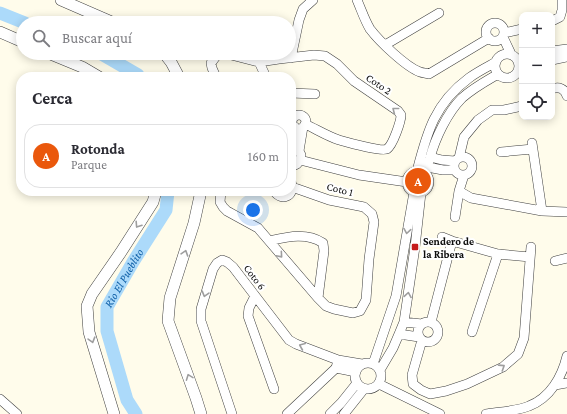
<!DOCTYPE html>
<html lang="es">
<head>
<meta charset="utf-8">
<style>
	body { margin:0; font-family:"Crimson Pro",serif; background:#f7f7f7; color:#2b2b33 }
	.controls { position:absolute; right:12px; top:12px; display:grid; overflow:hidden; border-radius:8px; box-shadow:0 2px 10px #0003 }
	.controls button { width:36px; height:36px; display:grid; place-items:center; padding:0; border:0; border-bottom:1px solid #e1e1e2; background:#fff; color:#2b2b33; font:20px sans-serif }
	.you { position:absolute; left:253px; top:210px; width:14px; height:14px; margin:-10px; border:3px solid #fff; border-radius:50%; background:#1a73e8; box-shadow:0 0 0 6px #1a73e833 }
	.badge { display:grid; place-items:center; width:26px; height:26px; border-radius:50%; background:#ea580c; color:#fff; font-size:13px; font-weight:700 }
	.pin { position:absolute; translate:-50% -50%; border:2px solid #fff; box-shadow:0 1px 4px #0006 }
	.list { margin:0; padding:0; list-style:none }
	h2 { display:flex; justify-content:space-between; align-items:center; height:52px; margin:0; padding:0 16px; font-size:17px }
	h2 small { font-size:13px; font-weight:400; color:#7c7c81 }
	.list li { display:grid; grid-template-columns:26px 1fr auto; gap:12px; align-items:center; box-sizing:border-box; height:64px; margin:0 8px 8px; padding:0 8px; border:1px solid #e1e1e2; border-radius:16px }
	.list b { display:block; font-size:15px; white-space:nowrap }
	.list p { margin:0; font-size:13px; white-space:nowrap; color:#7c7c81 }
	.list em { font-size:13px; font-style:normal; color:#7c7c81 }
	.icon { flex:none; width:22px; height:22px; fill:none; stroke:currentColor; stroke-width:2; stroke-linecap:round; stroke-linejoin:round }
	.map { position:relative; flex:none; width:567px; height:414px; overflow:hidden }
	.search { position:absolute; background:#fff; box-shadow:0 2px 10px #0003; left:16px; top:16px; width:280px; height:44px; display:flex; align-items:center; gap:10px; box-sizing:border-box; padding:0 14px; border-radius:22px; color:#7c7c81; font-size:15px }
	.panel { position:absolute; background:#fff; box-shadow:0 2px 10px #0003; left:16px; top:72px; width:280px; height:124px; border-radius:16px }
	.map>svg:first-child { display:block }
	.green { fill:#ceecb2 }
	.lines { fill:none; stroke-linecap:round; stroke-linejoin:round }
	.river { stroke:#acdafa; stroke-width:13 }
	.minor-casing { stroke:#3f3f3f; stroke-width:10 }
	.tertiary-casing { stroke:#3f3f3f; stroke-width:12 }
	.minor { stroke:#fff; stroke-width:9 }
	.tertiary { stroke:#fff; stroke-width:11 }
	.oneway { stroke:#9e9e9e }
	.poi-dot { fill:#c51b1c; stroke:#fff; stroke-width:1.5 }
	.labels { text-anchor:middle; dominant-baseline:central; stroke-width:4; stroke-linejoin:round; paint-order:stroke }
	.street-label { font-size:11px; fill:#0c0c0c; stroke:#fff }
	.poi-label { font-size:11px; font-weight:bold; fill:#0c0c0c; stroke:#fff; text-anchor:start }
	.water-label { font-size:12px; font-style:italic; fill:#0d5ea6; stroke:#fff }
</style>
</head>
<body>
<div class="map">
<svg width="567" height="414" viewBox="0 0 567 414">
	<rect width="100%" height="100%" fill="#fffceb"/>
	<path class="green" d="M417,171L428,176C430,182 429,187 424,192L411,191C404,183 407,174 417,171Z"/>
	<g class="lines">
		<g class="river">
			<path d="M0,13L25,23"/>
			<path d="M100,53L138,75L139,77"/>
			<path id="s1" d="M136,414L127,400L107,331V307L133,262L166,210L168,191"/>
		</g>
		<defs>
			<path id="minor" d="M357,0C361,9 365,21 370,29C379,41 406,67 420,72C423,73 426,73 429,74L489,38
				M552,21L560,17L562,10V0
				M486 32a9 9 0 1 1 18 0a9 9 0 1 1-18 0Z
				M504,33L522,29
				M503,37L511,54
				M385,45L439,13
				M552,51L567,49
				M495 66a12 12 0 1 1 24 0a12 12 0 1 1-24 0Z
				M291,58L299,20L303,9L313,0
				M552,60L567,57
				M259,62L266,77
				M216,77L212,68L211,63L217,55H231L259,62L279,59L314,55L325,56L337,64L354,81L398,111L401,115C401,121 393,145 387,149C382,152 346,142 339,140C327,136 316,129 305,124
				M552,89C559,86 565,89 567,96
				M291,93L315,94
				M292 122a7 7 0 1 1 14 0a7 7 0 1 1-14 0Z
				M532,143L542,211
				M292,145L295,127
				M501,152L533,149
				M454 166a9 9 0 1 1 18 0a9 9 0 1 1-18 0Z
				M430,157L442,160L455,161
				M459,158L464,137L478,120L492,110H504L522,106
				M300,160L359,175L407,182
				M291,167L297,164L300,160L301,155L299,151L303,127
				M427,167L443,170H454
				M407 182a11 11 0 1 1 22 0a11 11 0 1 1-22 0Z
				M417,171C427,132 435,103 469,78C477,72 487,67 496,62
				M425,173C427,168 428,163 430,158C435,139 447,113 462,98C473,88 486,81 498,74
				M221,191L220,202L223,207L227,211L258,228L318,298L326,306L334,309L353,313L360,311L366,300L369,259L374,222L372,214L364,207L329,200L292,187
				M274,191C282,203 296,195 291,182
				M459,191L471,198L542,211L567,212
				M455,217L459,191L464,175
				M442,237L452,241L498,254L530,257
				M269,241C287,237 306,232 323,243L324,251L318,298
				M555,261L567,258
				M255,296L249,308L248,316L274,389
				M404,322L422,324
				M431,322L452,241
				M418 332a10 10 0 1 1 20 0a10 10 0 1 1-20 0Z
				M472,332L498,254
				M399,334L419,337
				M422,340L412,375L413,384L421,390L430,394L446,391L467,384L503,367L518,354L524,338L531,247
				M355 376a13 13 0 1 1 26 0a13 13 0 1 1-26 0Z
				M373,364L396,296L414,192
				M336,368L356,372
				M380,370L393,348L399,334L404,322L415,247L421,193
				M379,384L440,414
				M555,385L567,383
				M0,399L17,414
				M232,414L201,321V309L213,269L217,263L222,260L227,262L233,267L289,340L296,344L338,360L362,364
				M287,414L336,368L338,360
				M330,414L341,403L357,383
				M344,414L364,389
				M486,414C499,412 517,411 529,406C550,398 562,377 567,356"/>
			<path id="tertiary" d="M61,0L114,23
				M0,32L23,42
				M48,53L82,67L99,77
				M164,53L171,62L179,77
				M114,414L89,332L87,306L92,294L121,252L153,202L156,191
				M201,414L196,398L168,321L170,298L194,223L201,191"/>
		</defs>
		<use href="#minor" class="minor-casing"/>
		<use href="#tertiary" class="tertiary-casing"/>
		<use href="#minor" class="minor"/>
		<use href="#tertiary" class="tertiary"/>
	</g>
	<defs><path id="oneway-chevron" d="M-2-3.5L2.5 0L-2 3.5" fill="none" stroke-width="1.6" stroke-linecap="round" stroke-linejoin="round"/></defs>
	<g class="oneway">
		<use href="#oneway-chevron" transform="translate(395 110) rotate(-142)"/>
		<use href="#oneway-chevron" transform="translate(138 225) rotate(123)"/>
		<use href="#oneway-chevron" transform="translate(407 231) rotate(99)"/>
		<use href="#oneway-chevron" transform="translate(185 253) rotate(-72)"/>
		<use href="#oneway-chevron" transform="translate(280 255) rotate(49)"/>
		<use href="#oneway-chevron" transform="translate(205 294) rotate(106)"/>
		<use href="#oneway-chevron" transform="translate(408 295) rotate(-81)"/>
		<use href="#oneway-chevron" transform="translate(92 340) rotate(74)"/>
		<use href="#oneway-chevron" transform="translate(302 346) rotate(-157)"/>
		<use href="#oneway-chevron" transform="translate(502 367) rotate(-33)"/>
		<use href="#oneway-chevron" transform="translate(189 377) rotate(-111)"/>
	</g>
	<rect class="poi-dot" x="411" y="243" width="8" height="8" rx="2"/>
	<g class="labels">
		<g class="street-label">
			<text transform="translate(379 84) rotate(34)">Coto 2</text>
			<text transform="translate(340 189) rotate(14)">Coto 1</text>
			<text transform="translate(255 277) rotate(53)">Coto 6</text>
		</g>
		<g class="poi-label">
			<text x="423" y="241">Sendero de<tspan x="423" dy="13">la Ribera</tspan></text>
		</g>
		<g class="water-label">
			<text stroke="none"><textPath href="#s1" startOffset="146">Rio El Pueblito</textPath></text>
		</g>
	</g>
</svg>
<div class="controls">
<button>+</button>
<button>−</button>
<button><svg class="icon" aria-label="locate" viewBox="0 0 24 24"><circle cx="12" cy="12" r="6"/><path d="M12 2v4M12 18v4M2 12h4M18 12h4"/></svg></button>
</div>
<div class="you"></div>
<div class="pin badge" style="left:418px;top:181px">A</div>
<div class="search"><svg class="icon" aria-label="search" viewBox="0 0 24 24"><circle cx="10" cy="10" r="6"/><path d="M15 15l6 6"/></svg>Buscar aquí</div>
<section class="panel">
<h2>Cerca<small></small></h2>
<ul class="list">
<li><span class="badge">A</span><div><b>Rotonda</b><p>Parque</p></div><em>160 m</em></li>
</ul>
</section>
</div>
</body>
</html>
